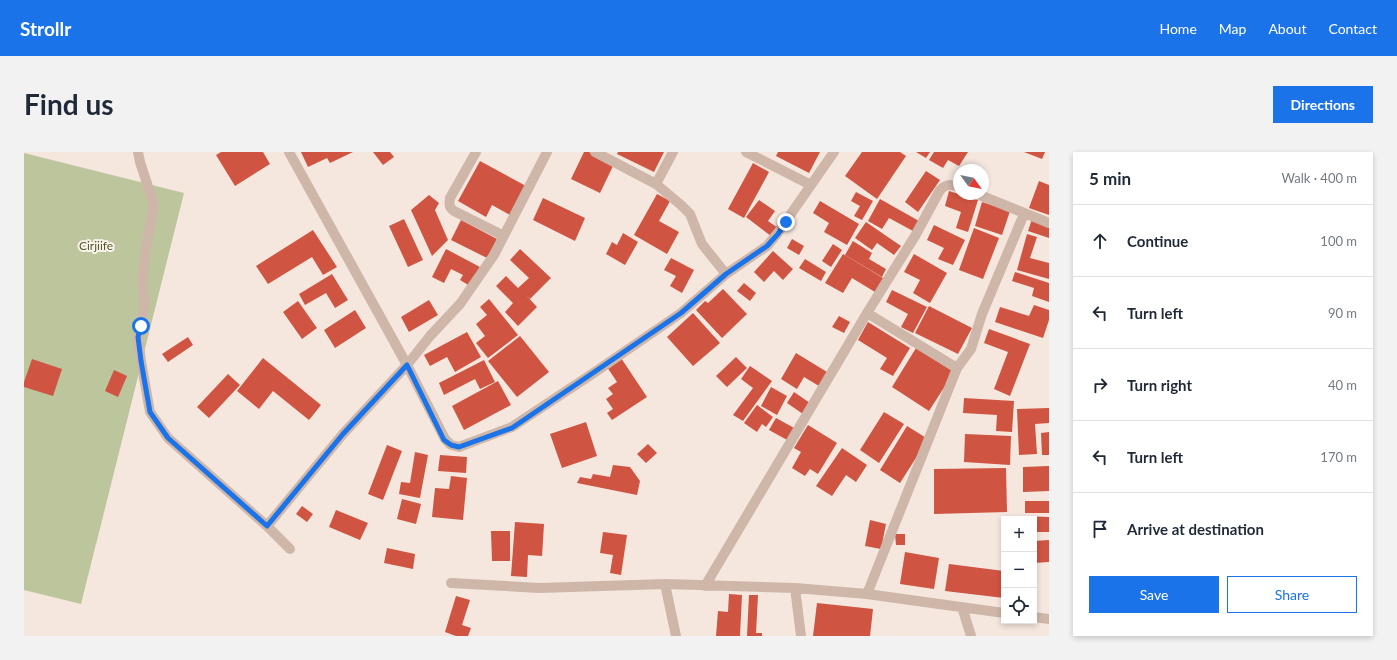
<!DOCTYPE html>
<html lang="en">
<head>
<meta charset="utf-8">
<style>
	body { margin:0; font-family:Lato,sans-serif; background:#f2f2f3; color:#1f2937 }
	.controls { position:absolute; right:12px; bottom:12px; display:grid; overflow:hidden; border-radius:0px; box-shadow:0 2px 6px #0003 }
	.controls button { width:36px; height:36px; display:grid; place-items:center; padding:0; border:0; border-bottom:1px solid #e0e1e3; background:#fff; color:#1f2937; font:20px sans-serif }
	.compass { position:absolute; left:929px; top:12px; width:36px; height:36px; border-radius:50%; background:#fff; box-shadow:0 2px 6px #0003; rotate:123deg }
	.stop { position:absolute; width:12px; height:12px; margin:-9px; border:3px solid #1a73e8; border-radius:50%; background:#fff }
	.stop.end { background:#1a73e8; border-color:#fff; box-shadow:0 1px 4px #0008 }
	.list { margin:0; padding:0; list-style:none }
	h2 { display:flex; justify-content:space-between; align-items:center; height:52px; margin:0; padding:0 16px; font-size:17px }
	h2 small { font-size:13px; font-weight:400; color:#747a83 }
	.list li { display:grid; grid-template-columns:26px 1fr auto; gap:12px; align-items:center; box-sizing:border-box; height:72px; padding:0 16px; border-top:1px solid #e0e1e3 }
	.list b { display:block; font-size:15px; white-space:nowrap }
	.list em { font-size:13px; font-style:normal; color:#747a83 }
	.actions { display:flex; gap:8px; padding:12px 16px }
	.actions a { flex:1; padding:9px 0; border:1px solid #1a73e8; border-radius:0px; text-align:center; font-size:14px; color:#1a73e8 }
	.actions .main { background:#1a73e8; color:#fff }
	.icon { flex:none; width:22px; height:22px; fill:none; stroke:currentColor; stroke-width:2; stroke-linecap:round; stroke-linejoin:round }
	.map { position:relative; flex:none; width:1025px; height:484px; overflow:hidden; border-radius:0px }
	header { display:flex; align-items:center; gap:24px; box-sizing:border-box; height:56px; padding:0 20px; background:#1a73e8; color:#fff }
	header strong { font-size:19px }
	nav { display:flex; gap:22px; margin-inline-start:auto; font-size:14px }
	.intro { display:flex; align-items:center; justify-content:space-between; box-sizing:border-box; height:96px; padding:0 24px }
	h1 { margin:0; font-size:28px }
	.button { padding:10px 18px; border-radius:0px; background:#1a73e8; color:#fff; font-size:14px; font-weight:700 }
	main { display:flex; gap:24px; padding:0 24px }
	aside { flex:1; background:#fff; border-radius:0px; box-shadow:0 2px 6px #0003 }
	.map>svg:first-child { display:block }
	.green { fill:#bcc59c }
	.building { fill:#cf5442 }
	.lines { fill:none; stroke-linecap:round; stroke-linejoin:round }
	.minor { stroke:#ceb6a9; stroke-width:10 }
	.tertiary { stroke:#ceb6a9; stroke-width:10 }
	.route { stroke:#1a73e8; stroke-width:5 }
	.labels { text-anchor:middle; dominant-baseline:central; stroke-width:4; stroke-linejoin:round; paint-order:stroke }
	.park-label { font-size:12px; fill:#4f5b2b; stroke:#fbf2eb }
</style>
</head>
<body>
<header>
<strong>Strollr</strong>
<nav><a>Home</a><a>Map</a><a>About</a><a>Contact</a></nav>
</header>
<div class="intro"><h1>Find us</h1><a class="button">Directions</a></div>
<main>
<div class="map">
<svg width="1025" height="484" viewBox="0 0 1025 484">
	<rect width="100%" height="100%" fill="#f5e7de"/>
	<path class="green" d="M0,1L160,41L57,452L0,438Z"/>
	<path class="building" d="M197,0H239L246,12L211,34L192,3Z
		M277,0H329L306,11L303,6L284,15Z
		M349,0H366L370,5L359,13Z
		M560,0H565L590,12L576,41L547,27Z
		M594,0H640L630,20L593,2Z
		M754,0H796L785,21L752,4Z
		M838,0H876L882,4L853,47L821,24Z
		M892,0H906L902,6Z
		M910,0H944L935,14L924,8L919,16L905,8Z
		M1000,0H1021L1018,7Z
		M456,9L502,34L486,63L468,53L462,65L434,49Z
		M729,11L745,20L720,66L704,57Z
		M902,19L916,28L894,60L881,50Z
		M1015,29L1025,33V63L1005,56Z
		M925,39L954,48L944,80L932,76L937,60L921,54Z
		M832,40L849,49L838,68L830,64L836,54L827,49Z
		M633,42L646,49L635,69L655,80L643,102L610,83Z
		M405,43L415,51L411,58L424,88L408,104L387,58Z
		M519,46L561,66L551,89L509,68Z
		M856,47L895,69L889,79L865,66L858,77L844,69Z
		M735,48L751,59L744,69L754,76L747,84L722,65Z
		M796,49L835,72L823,93L800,80L805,71L789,61Z
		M958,50L986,59L978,83L951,74Z
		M380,67L399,108L384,115L365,74Z
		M1008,67L1025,73V86L1004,79Z
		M437,68L473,87L463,106L427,88Z
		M842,70L877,94L870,103L853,91L848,98L831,86Z
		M910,73L941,88L929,113L914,107L920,96L903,88Z
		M950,76L975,86L959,127L935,118Z
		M289,78L313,115L299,123L288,105L244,132L232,114Z
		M599,81L614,90L601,113L582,102L588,90L593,93Z
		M1003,82L1013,85L1006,106L1025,111V127L993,118Z
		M768,87L780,94L775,103L763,96Z
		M829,89L848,101L845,107L862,117L858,125L821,103Z
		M809,92L818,98L807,115L798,109Z
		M422,97L456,115L446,134L436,128L439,123L427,117L420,131L408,125Z
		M496,97L527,126L506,147L501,142L513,155L494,174L481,160L489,151L472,134L482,124L494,136L505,126L486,108Z
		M749,99L769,117L759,128L750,119L740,130L730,120Z
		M819,102L859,126L851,140L828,126L819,141L801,131Z
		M890,102L923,121L906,151L889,141L896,128L880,120Z
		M647,106L670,118L658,141L646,134L652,124L640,118Z
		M781,107L802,120L797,129L775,116Z
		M991,120L1025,131V150L1008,144L1010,136L988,129Z
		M308,122L324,148L311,156L302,141L281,153L275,142Z
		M720,131L732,141L726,149L713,139Z
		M699,137L723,162L698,186L672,158L681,149L684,151Z
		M868,138L903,155L889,181L877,175L884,162L862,150Z
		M465,147L494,183L464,206L452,191L461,184L452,172L463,163L456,155Z
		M405,148L414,163L385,180L377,165Z
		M274,149L293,176L278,187L259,160Z
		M1010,153L1025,158V168L1019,186L971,170L976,155L1005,164Z
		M905,154L948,176L934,202L891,181Z
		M331,158L342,176L311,196L300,178Z
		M669,161L696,191L669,214L643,185Z
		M815,164L826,170L820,181L808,175Z
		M844,170L886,196L869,224L856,217L863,206L834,188Z
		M965,177L1006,192L986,244L970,237L984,200L960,191Z
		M443,180L457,205L431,220L423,205L406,214L400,203Z
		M496,184L525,220L493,245L464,209Z
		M164,185L169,193L144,210L138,202Z
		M892,196L930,220L905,259L868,235Z
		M772,201L803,220L795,234L780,225L773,237L757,227Z
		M712,205L723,216L703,235L692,224Z
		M239,206L297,253L285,268L249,239L235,257L213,239Z
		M597,206L623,245L588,268L583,261L589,257L582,247L589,242L584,236L593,230L583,215Z
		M8,207L38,217L29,244L0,235V230Z
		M460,208L471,230L456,237L451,227L420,243L415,231Z
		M726,214L748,229L719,269L709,263L729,236L717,227Z
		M90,218L103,224L94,245L81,239Z
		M204,222L216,233L185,266L173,255Z
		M474,229L487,253L440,278L428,254Z
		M747,235L763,244L753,263L737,254Z
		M770,240L786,251L779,262L763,251Z
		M940,246L990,249L988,280L972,279L973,263L939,261Z
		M733,253L749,265L742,275L738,272L733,280L720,271Z
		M1025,256V271L1011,272L1013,302L995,303L993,257Z
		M860,260L880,272L855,311L836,298Z
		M752,266L772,277L765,289L745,278Z
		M562,270L573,304L538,316L526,282Z
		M784,273L813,291L794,322L786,317L781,324L768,316L777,300L770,296Z
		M883,274L904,287L876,331L856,318Z
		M1025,280V303H1018L1017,281Z
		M941,282L987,284L986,313L940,310Z
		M624,292L633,301L622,311L613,302Z
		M363,293L378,299L359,348L344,342Z
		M818,296L843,313L832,330L822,323L808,344L792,334Z
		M391,300L404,303L396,346L375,342L377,330L386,331Z
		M416,303L443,305L442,321L414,319Z
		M589,313L606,315L616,329L613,343L553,331L556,325L567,327L569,322L586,325Z
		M1025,314V339L999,340V315Z
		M982,316L983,360L910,362V317Z
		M427,324L443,326L439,368L408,365L411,336L425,337Z
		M378,347L397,352L392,372L373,367Z
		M1001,349H1025V361H1001Z
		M278,354L289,362L283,370L272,362Z
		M312,358L344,371L336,388L305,375Z
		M998,364L1025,365V380H1010V367H998Z
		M846,368L862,372L857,397L841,394Z
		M491,370L520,372L518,404L504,403L503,425L487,424Z
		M467,379H486V409H468Z
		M579,380L603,383L597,423L586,421L589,403L576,401Z
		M871,382H881V393H872Z
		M1025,388V410L1010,411V389Z
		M363,396L391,402L389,417L360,411Z
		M881,400L915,406L910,437L876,432Z
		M925,412L980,419V446L921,439Z
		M705,442L718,443L716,484H692L694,459L704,460Z
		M725,443H734L732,481H738V484H723Z
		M432,444L446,448L438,473L447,476L444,484H432L421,480Z
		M793,451L849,457L846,484H789Z"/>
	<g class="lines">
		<path class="minor" d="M265,0L383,213L421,287L427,293L435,295L488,275L571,220L657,161L702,122L743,94L753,82L810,0
			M452,0L426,46C425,53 425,55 430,59L480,84
			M571,0L632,32L657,53L666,62L678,92L702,122
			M722,0L787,33
			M632,32L649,0
			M953,42L1025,71
			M843,161L933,216
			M243,374L319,282L383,213L406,184L436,152L470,103L523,0
			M427,431L515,436L641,432L771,436L843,442L980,461
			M641,432L652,484
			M681,434L843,161L891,84L916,38C922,32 926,32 935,35
			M771,436L777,484
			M843,442L933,216L947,197L958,162L1000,62
			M938,455L947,484
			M1010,465L1025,467"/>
		<path class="tertiary" d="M114,0L116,10L130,53L122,95L118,132L121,153L114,185L117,209L126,260L144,286L243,374L266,397"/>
	</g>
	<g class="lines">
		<path class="route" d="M117,174L114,185L117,209L126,260L144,286L243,374L319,282L383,213L420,288L427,293L435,295L488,276L657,161L702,122L743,94L754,82L762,70"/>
	</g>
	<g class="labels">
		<g class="park-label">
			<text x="72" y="93">Cirjiife</text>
		</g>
	</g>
</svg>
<div class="controls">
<button>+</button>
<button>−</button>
<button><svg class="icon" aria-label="locate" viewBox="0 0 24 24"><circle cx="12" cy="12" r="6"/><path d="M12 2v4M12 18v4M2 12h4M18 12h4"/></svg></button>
</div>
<svg class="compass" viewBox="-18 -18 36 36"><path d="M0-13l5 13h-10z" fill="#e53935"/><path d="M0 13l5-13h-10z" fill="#747a83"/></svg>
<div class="stop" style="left:117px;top:174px"></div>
<div class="stop end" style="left:762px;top:70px"></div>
</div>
<aside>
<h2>5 min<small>Walk · 400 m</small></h2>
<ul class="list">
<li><svg class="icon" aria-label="ahead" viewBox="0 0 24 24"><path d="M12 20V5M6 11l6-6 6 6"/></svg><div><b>Continue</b></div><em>100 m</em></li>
<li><svg class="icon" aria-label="left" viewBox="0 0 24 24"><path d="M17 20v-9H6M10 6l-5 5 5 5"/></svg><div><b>Turn left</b></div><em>90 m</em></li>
<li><svg class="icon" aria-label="right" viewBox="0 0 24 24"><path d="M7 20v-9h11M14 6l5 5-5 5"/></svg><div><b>Turn right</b></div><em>40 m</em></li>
<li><svg class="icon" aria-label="left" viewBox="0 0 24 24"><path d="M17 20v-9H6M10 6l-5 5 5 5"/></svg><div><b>Turn left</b></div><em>170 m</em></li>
<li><svg class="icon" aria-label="arrive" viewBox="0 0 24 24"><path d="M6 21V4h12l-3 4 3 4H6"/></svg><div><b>Arrive at destination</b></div></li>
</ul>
<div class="actions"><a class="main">Save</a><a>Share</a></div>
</aside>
</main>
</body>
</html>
